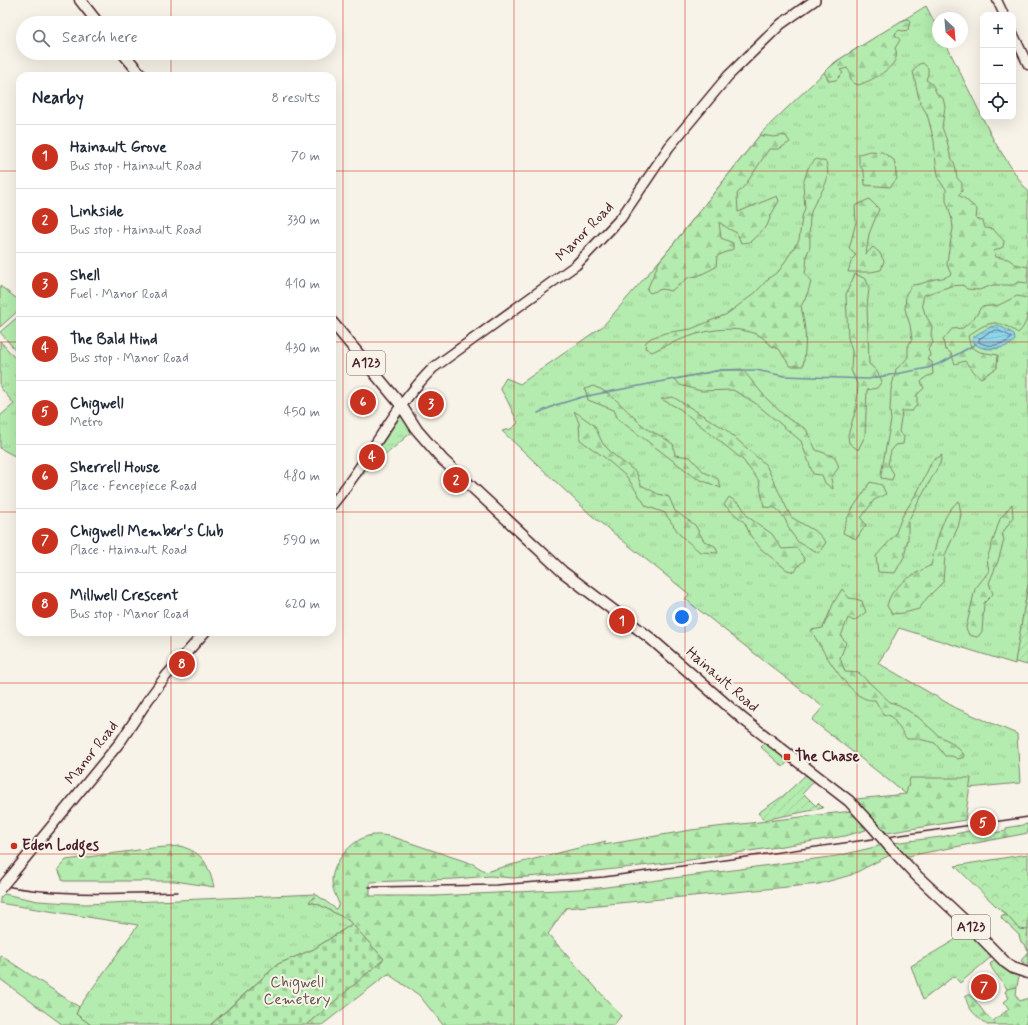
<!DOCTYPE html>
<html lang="en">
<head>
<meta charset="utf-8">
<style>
	body { margin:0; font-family:Mynerve,sans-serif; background:#f2f2f3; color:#1f2937 }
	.controls { position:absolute; right:12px; top:12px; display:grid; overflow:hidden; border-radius:8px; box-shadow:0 4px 16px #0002 }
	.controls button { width:36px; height:36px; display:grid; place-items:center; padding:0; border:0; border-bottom:1px solid #e0e1e3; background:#fff; color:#1f2937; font:20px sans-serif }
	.compass { position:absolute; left:932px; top:12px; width:36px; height:36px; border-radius:50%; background:#fff; box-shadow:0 4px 16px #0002; rotate:154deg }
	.you { position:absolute; left:682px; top:617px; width:14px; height:14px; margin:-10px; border:3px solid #fff; border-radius:50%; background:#1a73e8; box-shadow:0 0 0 6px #1a73e833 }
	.badge { display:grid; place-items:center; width:26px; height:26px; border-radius:50%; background:#c8321e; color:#fff; font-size:13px; font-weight:700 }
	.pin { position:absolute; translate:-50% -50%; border:2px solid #fff; box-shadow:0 1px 4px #0006 }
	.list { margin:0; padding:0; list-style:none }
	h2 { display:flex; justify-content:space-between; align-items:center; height:52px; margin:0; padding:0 16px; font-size:17px }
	h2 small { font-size:13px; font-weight:400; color:#747a83 }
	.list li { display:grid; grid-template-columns:26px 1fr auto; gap:12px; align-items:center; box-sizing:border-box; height:64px; padding:0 16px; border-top:1px solid #e0e1e3 }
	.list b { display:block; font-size:15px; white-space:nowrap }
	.list p { margin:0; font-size:13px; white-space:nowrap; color:#747a83 }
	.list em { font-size:13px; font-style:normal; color:#747a83 }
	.icon { flex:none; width:22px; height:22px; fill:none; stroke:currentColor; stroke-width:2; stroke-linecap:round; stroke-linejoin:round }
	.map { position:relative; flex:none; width:1028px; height:1025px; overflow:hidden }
	.search { position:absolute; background:#fff; box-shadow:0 4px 16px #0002; left:16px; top:16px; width:320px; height:44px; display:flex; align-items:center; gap:10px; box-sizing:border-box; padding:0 14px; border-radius:22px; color:#747a83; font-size:15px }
	.panel { position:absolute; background:#fff; box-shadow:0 4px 16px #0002; left:16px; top:72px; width:320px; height:564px; border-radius:12px }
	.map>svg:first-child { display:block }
	.grass { fill:url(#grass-tufts); stroke:#7f856c }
	.forest { fill:url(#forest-firs); stroke:#7f856c }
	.cemetery { fill:url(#cemetery-stones); stroke:#7f856c }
	.park { fill:url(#park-crowns); stroke:#7f856c }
	.garden { fill:url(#garden-furrows); stroke:#7f856c }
	.pitch { fill:#b4ebae; stroke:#7f856c }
	.water { fill:url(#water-rules); stroke:#728d9f }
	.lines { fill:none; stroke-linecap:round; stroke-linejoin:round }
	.shore { stroke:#656979; stroke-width:1 }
	.stream { stroke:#728d9f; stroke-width:1.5 }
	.tertiary-casing { stroke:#4a1f2b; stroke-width:11 }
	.secondary-casing { stroke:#4a1f2b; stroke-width:12 }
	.primary-casing { stroke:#4a1f2b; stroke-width:13 }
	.tertiary { stroke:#f7f3e8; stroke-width:8 }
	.secondary { stroke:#f7f3e8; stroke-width:9 }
	.primary { stroke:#f7f3e8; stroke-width:10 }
	.rail { stroke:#4a1f2b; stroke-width:1.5 }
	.secondary-bridge-casing { stroke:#4a1f2b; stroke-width:12; stroke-linecap:butt }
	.primary-bridge-casing { stroke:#4a1f2b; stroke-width:13; stroke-linecap:butt }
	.secondary-bridge { stroke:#f7f3e8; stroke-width:9 }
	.primary-bridge { stroke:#f7f3e8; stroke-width:10 }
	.grid { fill:none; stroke:#c8321e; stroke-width:1; stroke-opacity:0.55 }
	.poi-dot { fill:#c8321e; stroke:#f7f3e8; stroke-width:1.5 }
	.labels { text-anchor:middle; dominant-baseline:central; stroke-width:4; stroke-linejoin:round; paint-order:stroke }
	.shield { fill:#f7f3e8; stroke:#7e5f64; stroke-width:1 }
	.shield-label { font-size:14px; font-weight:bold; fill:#4a1f2b }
	.street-label { font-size:15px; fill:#4a1f2b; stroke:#f7f3e8 }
	.poi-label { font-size:15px; font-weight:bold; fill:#4a1f2b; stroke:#f7f3e8; text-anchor:start }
	.park-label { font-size:15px; fill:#64524c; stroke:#f7f3e8 }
</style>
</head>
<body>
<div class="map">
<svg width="1028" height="1025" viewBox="0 0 1028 1025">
	<defs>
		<pattern id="grass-tufts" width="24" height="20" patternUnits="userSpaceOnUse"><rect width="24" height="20" fill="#b4ebae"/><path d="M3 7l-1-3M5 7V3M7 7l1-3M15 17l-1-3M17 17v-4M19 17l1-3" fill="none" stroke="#9cc996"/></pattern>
		<pattern id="forest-firs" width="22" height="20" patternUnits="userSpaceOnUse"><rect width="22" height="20" fill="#b4ebae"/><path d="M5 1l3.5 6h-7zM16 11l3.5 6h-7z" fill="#9cc996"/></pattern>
		<pattern id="cemetery-stones" width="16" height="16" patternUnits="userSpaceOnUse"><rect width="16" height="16" fill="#b4ebae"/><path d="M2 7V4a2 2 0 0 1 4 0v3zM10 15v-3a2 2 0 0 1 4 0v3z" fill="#9cc996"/></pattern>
		<pattern id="park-crowns" width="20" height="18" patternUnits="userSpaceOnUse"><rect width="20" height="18" fill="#b4ebae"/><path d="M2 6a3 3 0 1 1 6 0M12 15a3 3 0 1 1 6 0" fill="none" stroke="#9cc996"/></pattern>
		<pattern id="garden-furrows" width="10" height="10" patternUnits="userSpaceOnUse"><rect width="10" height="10" fill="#b4ebae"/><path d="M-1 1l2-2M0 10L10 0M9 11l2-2" fill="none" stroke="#9cc996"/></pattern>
		<pattern id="water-rules" width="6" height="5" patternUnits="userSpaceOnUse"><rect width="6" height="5" fill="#8dd7ed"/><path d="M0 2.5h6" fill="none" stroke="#7bb8cb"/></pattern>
	</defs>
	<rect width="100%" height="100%" fill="#f7f3e8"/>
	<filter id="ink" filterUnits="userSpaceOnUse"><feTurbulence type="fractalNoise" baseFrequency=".025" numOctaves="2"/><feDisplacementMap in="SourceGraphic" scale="8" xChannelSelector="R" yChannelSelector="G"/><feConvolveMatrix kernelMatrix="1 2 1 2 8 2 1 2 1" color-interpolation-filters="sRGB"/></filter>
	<g filter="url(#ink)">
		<path class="grass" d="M926,6L938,29V42H945L994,141L1022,184L1028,191V585L1015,664L899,628L888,648L878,663L956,708L1017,734L1020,783L906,794L812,720L823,707L685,599L689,594L591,515L502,431L511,429L518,423L507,400L500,388L506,378L520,384L603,326L666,253L763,131L835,62Z
			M0,286L20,301V309L0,327Z
			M0,341L20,364V459L0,448V416L14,404L0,387Z
			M400,416L404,417L414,430L351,485L397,417Z
			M767,741L790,759L783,767L761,747Z
			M4,894L38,901L86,904L316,894L309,902L318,904L348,920L352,924L314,949L278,964L210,1025H91L76,1014L79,1007L138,925L5,904L0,903V898Z
			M970,931L991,957L960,983L954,976L923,1000L911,966Z
			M995,959L1019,975L1017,987L1007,989C1002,980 993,973 990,964Z"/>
		<path class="forest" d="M908,19L910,21L908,30L903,31L899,30L895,34L900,40L895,48C904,65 872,80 859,85L853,83L850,77V72L847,68L840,70L843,73L836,80L829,81L824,72L840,59L901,21Z
			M923,63L928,68V74L926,80L932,84L937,94L943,98L945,107L942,127L947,141L950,155L955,165L957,178L962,183V191L958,195L964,198L977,209L976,219L983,221L985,228L993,229L1004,241L1003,247L994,251L996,257L1008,259L1015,264L1028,267V283L1019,282L1013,285H993L979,290L967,289L963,285L951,286L924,295L922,304L925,314L932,326L931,335L933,343L928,349L930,355L927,359L932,362L933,374L926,377L921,382L924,388L917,395V405L912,411H902L899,432L904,437L903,444L896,445L891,451L888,464L894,474L892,480L881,478V474L891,420L890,411L891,390L896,369L903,363L908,357V346L912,339L910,325L905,309L906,294L912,285C921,285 927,281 935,279C942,278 946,278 951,274L947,265L948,255L953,229L952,220L949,209L946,201V189L939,180L936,164L934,141L927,114L921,104L918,95L913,71L919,64Z
			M760,135L774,137L785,135L790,142L779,149H769L746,184L737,194L738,212L777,196L779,201L771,215L767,226L750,242L741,243L737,233L729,229L719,222L721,238L733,243V249L717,256L716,267L698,276L689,277L671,291L662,289L650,293L647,290L659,262Z
			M870,151L882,152L894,160L897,179L890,187L865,185L864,172L859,164V154Z
			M816,159L826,162C834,186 813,196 810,217C809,226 810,236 810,246C810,249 808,251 807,254C806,261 807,266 805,273L811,282L807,295L801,306C806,330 807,342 803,366H790L779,349C767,346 766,337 756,334C721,321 684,337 652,352L645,348L646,342L651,338L665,333L691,329L727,314L755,293L769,278L779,271L799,240L802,217L805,208L803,184L808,168Z
			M869,199L879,209L869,234L866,254L873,247L879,252L884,261L881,270L871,272H848L852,259L856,255L849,249L856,222L855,206Z
			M855,274L866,279L869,289L867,306L869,364L876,370L882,381L877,388L867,390L865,436L858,450L849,443L848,435L856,409L858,386L851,370L852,351L848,338L846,294Z
			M1017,296L1027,298L1028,299C1028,313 1028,324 1018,333C996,318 988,321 968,336L971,347L980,352L998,355L997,368L981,378L974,372L965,361L955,364L951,353L945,349L943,340L952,329L963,328L976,316L981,307L999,305Z
			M742,369L766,398L787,418L806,429L816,450L835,457L839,467L831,478L833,489L825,483L822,475L813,474L801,441L755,403L733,390L701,391L680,385L675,379L721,370Z
			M593,386C615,393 629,415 646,428C649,431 654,432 657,434C663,437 668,441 673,444L675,455L690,457L704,472L718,479L721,488L696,478L618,419L614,410L588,400L585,389Z
			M673,397L725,429L766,465L791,517L818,533L826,542L819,553L798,542L790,531L785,519L776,508L764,507L759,481L743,460L680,409L661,399Z
			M574,411L594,425L603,444L615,456L636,472L641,485L658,494L669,497L675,511L695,525L704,541L715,546L718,553L700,552L680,535L665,513L646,506L627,477L604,457L580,440L579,423Z
			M942,455L940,463L908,521V539L904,557L895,573L878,572L876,556L895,535L902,517L919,489L932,461Z
			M870,482L882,485L886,494L874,500L861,518L866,525L856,539L843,533C847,510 860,501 870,482Z
			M729,497L741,505L748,517L772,534L782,549L797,548L805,560L799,565L795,572L787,570L761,549L750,535L745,523L724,505Z
			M959,501L961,515L958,527L945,555L943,582L927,598L919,609L904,613L892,614L887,606C891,585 913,575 931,565C936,546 941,513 959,501Z
			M1012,504L1013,517L1002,534L1004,540L998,561L989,583L993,594L984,603L982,632L977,637L969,635L966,628L975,589L989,571L987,559L1000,519Z
			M842,589L849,598L856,599L862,601L866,612L854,621L848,618L841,636L846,643L840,658L845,672L859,673L890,702L899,705L918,717L939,736L951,742L962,752L965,757L958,759L952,756H945L935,743L919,739H907L891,716L883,714L875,700C872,700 869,700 866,699C847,693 821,648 811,630L823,628L834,602Z
			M910,778H971L965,820L887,833L852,801L856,799L906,794Z
			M852,811L866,830L845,836L770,848L676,862L579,873L513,878L490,876L455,879L370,882V896H435L599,888L837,856L883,845L890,855L851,875L819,884L566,908L548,934L621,1016L614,1025H443L419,995L388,974L322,1025H307L384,959L348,920L318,904L309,902L317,895L336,909L339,904C336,896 332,889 332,880C333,862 351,841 368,836C376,834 385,835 393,837L473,864L486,872L499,868L606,841L604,845L691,830Z
			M1028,824V833L903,857L893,843L941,837L978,829L979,835L1006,831V828Z
			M180,846C204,853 208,864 214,887L175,881H63L58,869L66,860L153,848Z
			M1002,915H1007L1028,921V965L1021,961L1028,951L1025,945L1021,942L1019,935L1002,919L1001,917Z
			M0,955L79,1007L76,1014L91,1025H63L0,979Z
			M1017,987L1016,996L1020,1001L1028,998V1016L1025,1025H987C978,1018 965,1007 966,995H971L986,1015L993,1021L1009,1009L1004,1002L1009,998L1005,992L1007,989Z"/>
		<path class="cemetery" d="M352,924L384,959L307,1025H211L278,964L314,949Z"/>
		<path class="park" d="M1028,854V930L1019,929L1005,913L999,909L955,866Z"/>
		<path class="garden" d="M1028,585V665L1015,662Z
			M809,772L816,779L803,793L816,806L818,803L823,808L764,820L758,813L783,796Z"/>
		<path class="pitch" d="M20,315V349L17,352L0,332Z"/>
		<path class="water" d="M998,325L1014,334L1015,340C1008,350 977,354 972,339C979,332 989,327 998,325Z"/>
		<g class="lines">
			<path class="shore" d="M997,330L1010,336L1011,339C1002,345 988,348 979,342V339L988,333Z"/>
			<path class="stream" d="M538,413L556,405L582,397L721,370H756L784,376L868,379L928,368L943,362L976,344"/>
			<defs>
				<path id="tertiary" d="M997,0L1004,15
					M1013,33L1028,65"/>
				<path id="secondary" d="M332,505C369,461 391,410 433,368L576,265L621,218L669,147L728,76L781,24L815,0
					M10,877L121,741L148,700L166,676L205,632"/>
				<path id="primary" d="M80,0L98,23
					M123,53L142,76
					M332,322L401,405L417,430L443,460L563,572L650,638L743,719L849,801L874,828
					M889,846L917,876L963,919L1006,963L1013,968L1028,973"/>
			</defs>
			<use href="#tertiary" class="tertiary-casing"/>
			<use href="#secondary" class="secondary-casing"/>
			<use href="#primary" class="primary-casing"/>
			<use href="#tertiary" class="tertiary"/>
			<use href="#secondary" class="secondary"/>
			<use href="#primary" class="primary"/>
			<path class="rail" d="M0,885C59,897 118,893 178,892
				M369,887L496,885L604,877L1028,817"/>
			<defs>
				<path id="secondary-bridge" d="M0,889L10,877"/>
				<path id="primary-bridge" d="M874,828L889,846"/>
			</defs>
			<use href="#secondary-bridge" class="secondary-bridge-casing"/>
			<use href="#primary-bridge" class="primary-bridge-casing"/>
			<use href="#secondary-bridge" class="secondary-bridge"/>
			<use href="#primary-bridge" class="primary-bridge"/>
		</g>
	</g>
	<path class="grid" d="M171,0V23M343,0V1025M514,0V1025M685,0V1025M857,0V1025M171,53V76M0,171H20M332,171H1028M0,342H20M332,342H1028M0,512H20M332,512H1028M171,632V1025M0,683H1028M0,854H1028"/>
	<g class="poi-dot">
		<rect x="783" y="753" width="8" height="8" rx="2"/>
		<circle cx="14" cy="846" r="4"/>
	</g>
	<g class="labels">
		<g class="shield">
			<rect x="347" y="351" width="38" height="24" rx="3"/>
			<rect x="952" y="915" width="38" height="24" rx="3"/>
		</g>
		<g class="shield-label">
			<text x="366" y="363">A123</text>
			<text x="971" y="927">A123</text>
		</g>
		<g class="street-label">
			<text transform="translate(585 232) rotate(-46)">Manor Road</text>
			<text transform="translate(722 680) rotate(41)">Hainault Road</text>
			<text transform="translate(92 753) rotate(-52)">Manor Road</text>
		</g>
		<g class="poi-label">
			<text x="795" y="757">The Chase</text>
			<text x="22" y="846">Eden Lodges</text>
		</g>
		<g class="park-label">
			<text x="297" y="983">Chigwell<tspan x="297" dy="17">Cemetery</tspan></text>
		</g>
	</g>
</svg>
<div class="controls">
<button>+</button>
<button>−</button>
<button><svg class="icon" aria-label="locate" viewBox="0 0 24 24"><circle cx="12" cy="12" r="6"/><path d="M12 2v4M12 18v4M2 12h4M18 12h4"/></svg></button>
</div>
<svg class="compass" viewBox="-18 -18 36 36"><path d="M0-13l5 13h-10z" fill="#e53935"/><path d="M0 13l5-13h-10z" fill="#747a83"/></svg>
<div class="you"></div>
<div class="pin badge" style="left:622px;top:621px">1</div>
<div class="pin badge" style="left:456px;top:480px">2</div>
<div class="pin badge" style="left:431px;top:404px">3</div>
<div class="pin badge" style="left:372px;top:457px">4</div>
<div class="pin badge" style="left:983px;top:823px">5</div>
<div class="pin badge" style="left:363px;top:402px">6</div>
<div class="pin badge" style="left:984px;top:987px">7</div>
<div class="pin badge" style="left:182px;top:664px">8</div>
<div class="search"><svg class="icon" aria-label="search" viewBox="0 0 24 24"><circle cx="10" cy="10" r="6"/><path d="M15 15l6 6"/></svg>Search here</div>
<section class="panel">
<h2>Nearby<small>8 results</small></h2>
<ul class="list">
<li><span class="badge">1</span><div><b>Hainault Grove</b><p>Bus stop · Hainault Road</p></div><em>70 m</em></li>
<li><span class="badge">2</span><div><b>Linkside</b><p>Bus stop · Hainault Road</p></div><em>330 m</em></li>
<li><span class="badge">3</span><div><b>Shell</b><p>Fuel · Manor Road</p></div><em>410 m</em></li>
<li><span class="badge">4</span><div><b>The Bald Hind</b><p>Bus stop · Manor Road</p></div><em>430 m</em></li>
<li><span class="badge">5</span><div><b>Chigwell</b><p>Metro</p></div><em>450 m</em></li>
<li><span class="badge">6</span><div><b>Sherrell House</b><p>Place · Fencepiece Road</p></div><em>480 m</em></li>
<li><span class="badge">7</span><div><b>Chigwell Member's Club</b><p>Place · Hainault Road</p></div><em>590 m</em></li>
<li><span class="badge">8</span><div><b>Millwell Crescent</b><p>Bus stop · Manor Road</p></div><em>620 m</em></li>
</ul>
</section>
</div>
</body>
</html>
